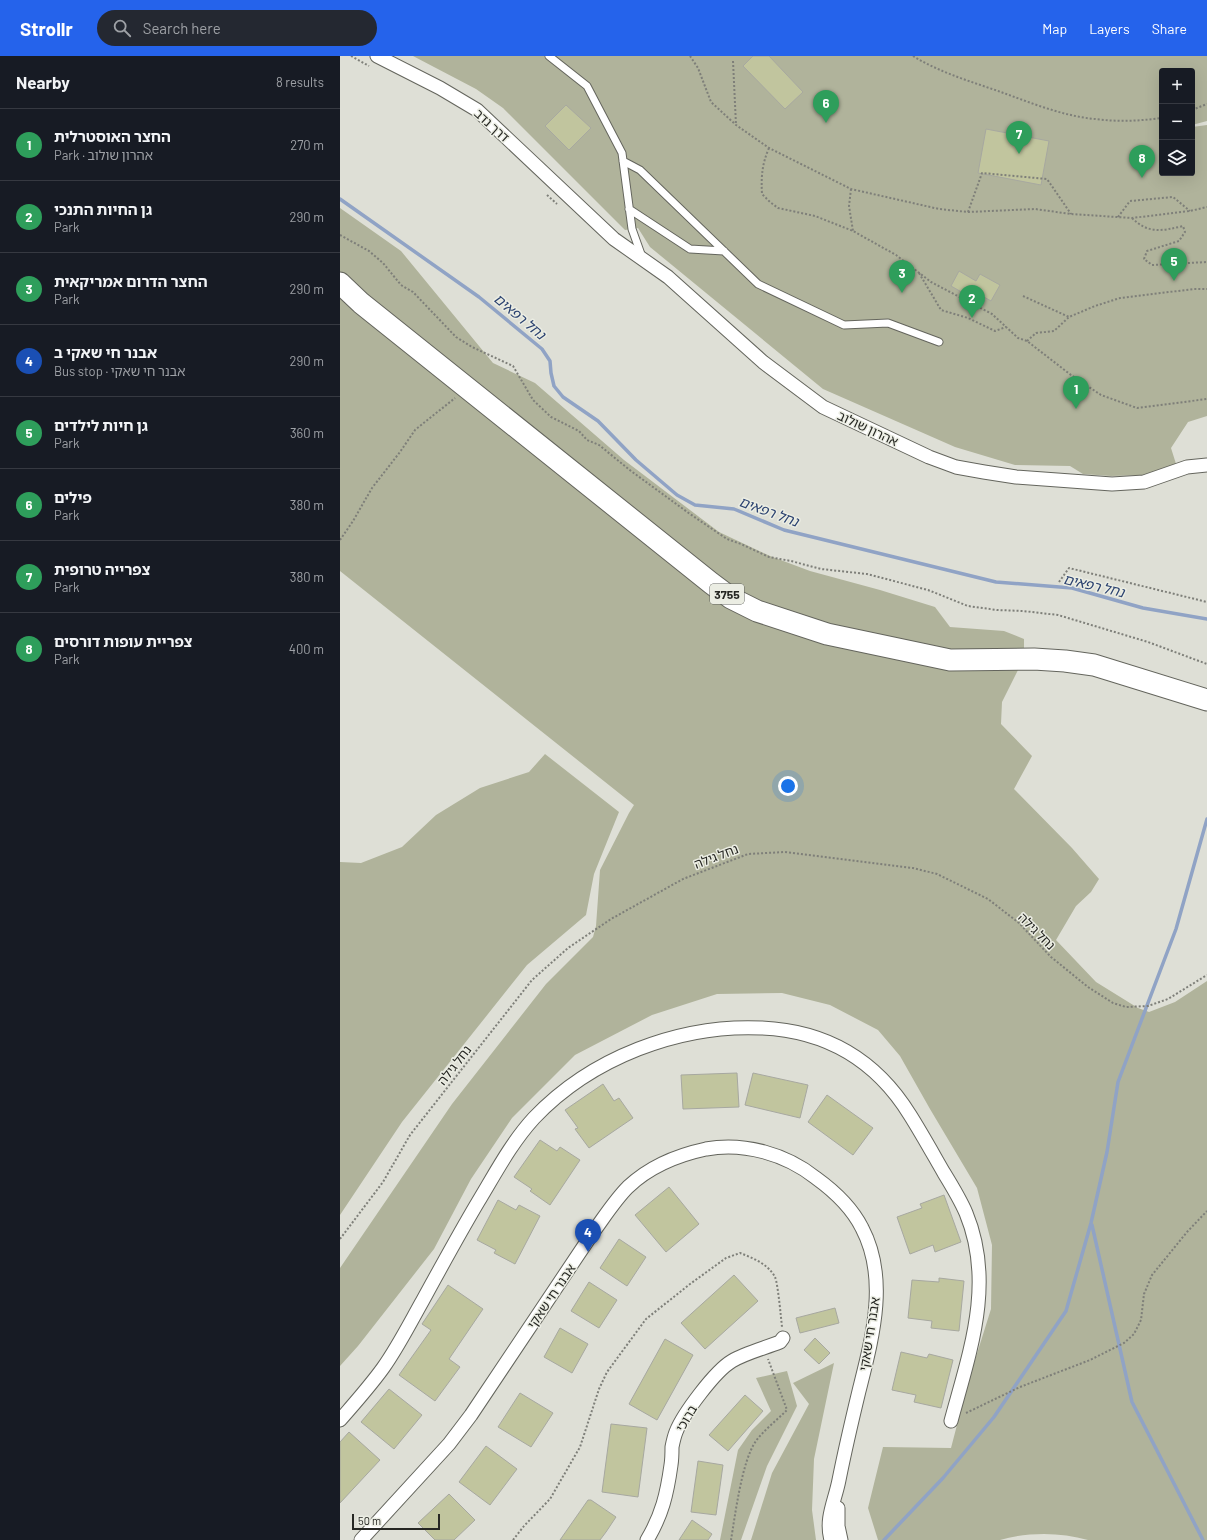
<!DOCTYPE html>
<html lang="en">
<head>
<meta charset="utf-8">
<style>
	body { margin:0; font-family:Barlow,"Noto Sans Hebrew",sans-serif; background:#242831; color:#f1f3f6 }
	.controls { position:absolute; right:12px; top:12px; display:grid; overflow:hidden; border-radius:4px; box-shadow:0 4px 16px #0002 }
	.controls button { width:36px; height:36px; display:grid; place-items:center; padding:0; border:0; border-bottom:1px solid #363941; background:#171b24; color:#f1f3f6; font:20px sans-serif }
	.scale { position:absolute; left:12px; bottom:10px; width:88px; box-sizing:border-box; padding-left:4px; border:2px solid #262723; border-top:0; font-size:11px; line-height:14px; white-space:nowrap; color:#262723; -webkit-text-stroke:3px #ebede3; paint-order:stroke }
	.you { position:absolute; left:448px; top:730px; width:14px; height:14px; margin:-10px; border:3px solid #fff; border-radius:50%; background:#1a73e8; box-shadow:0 0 0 6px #1a73e833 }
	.badge { display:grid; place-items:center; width:26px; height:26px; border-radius:50%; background:#2563eb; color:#fff; font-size:13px; font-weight:700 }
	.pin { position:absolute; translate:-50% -33px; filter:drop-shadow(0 1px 2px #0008) }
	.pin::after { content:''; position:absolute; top:21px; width:14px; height:12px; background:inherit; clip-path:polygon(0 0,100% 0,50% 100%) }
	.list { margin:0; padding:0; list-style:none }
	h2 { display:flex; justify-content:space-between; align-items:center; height:52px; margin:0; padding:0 16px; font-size:17px }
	h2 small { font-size:13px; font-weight:400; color:#9ea1a6 }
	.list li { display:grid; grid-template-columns:26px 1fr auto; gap:12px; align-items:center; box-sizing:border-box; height:72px; padding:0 16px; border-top:1px solid #363941 }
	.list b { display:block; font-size:15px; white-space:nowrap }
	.list p { margin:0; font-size:13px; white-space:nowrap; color:#9ea1a6 }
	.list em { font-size:13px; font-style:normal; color:#9ea1a6 }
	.icon { flex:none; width:22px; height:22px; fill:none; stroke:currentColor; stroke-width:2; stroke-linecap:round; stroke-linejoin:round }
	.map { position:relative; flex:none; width:867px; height:1484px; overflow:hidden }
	header { display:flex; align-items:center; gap:24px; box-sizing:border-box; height:56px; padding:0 20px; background:#2563eb; color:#fff }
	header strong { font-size:19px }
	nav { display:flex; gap:22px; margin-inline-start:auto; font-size:14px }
	.search { width:280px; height:36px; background:#242831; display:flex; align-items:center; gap:10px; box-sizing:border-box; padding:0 14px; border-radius:22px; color:#9ea1a6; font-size:15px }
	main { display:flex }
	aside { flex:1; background:#171b24 }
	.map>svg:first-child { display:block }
	.green { fill:#b0b39b }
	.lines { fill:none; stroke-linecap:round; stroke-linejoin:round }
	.stream { stroke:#90a3c5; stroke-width:3.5 }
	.building { fill:#c1c59e; stroke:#a7a8a0 }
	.service-casing { stroke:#64655d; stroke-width:9 }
	.minor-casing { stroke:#64655d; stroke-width:15 }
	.primary-casing { stroke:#64655d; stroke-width:23 }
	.path { stroke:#7e7f79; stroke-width:2; stroke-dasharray:2 2; stroke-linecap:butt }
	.service { stroke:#fff; stroke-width:7 }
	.minor { stroke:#fff; stroke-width:13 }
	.primary { stroke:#fff; stroke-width:21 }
	.labels { text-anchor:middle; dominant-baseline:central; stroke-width:3; stroke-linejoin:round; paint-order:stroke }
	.shield { fill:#ebede3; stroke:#61625d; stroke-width:1 }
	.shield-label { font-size:12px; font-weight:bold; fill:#262723 }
	.street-label { font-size:13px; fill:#262723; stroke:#ebede3 }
	.water-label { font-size:14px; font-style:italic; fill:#2a416f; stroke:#ebede3 }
</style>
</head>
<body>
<header>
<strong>Strollr</strong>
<div class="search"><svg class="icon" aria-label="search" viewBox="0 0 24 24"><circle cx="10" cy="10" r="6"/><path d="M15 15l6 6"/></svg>Search here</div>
<nav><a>Map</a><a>Layers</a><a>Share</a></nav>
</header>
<main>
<aside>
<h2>Nearby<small>8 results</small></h2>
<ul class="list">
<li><span class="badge" style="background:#2e9e5b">1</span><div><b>החצר האוסטרלית</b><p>Park · אהרון שולוב</p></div><em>270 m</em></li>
<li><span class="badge" style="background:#2e9e5b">2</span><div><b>גן החיות התנכי</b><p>Park</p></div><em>290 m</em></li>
<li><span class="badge" style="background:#2e9e5b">3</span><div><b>החצר הדרום אמריקאית</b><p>Park</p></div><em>290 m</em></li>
<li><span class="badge" style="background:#1a4fb4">4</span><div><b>אבנר חי שאקי ב</b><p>Bus stop · אבנר חי שאקי</p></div><em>290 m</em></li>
<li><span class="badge" style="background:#2e9e5b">5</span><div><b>גן חיות לילדים</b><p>Park</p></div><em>360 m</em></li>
<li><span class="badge" style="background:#2e9e5b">6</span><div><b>פילים</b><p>Park</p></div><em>380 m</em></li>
<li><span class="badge" style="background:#2e9e5b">7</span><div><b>צפרייה טרופית</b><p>Park</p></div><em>380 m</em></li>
<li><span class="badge" style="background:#2e9e5b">8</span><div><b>צפריית עופות דורסים</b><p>Park</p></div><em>400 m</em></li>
</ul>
</aside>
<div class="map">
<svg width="867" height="1484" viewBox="0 0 867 1484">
	<rect width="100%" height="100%" fill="#dedfd6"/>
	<path class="green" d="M73,0H867V65L852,69V15H822V117H852V71L867,69V360L848,366L831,392L837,411L805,419L771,420L743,418L730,410L675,409L615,391L483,333L310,191L298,172L285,174L163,52L136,33Z
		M0,152L61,195L153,307L195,327L284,404L379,476L430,500L470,515L540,534L595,551L610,571L664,575L684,583V602L662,646L661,668L692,700L674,733L732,792L759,823L751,836L736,850L716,884L756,926L798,952L809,956L835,946L867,925V1484H748C720,1476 688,1476 660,1484H538L528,1452L543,1391L611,1392L629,1323L651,1253L652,1189L637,1132L590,1053L560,1000L538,974L490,949L442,937L377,938L312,959L235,999L172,1062L131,1123L94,1193L18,1290L0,1310V1212L112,1048L206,928L253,881L256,870L260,814L289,757L294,749L0,515Z
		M205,698L279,756L254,818L246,859L187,909L62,1066L0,1159V806L21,807L62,791L96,759L140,732L189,716Z
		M494,1307L474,1403L472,1454L476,1484H411L432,1417L469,1348L453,1327Z
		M447,1315L457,1350L427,1410L401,1484H380L398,1394L412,1374L431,1355L416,1322Z"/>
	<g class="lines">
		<path class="stream" d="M0,143L139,241L202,293L210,305L211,317L214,330L223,341L258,365L296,404L337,439L355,449L394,453L444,474L656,526L732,532L803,552L867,563
			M752,1169L792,1346L863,1484
			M544,1484L603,1422L654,1361L726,1255L751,1167L767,1096L778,1026L836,873L867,763"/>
	</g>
	<path class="building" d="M413,0H429L463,36L445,53L403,10Z
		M226,49L251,72L229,94L205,70Z
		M646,73L709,85L701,129L638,117Z
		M619,215L636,225L640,218L660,229L651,245L635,236L632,242L611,230Z
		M397,1017L399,1051L343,1053L341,1019Z
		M413,1017L468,1029L460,1062L405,1049Z
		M263,1028L274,1045L279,1042L293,1062L249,1092L235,1073L238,1072L225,1054Z
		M487,1039L533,1072L513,1099L468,1066Z
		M200,1084L217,1095L220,1091L240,1104L210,1149L190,1135L192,1133L174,1121Z
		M329,1131L359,1168L326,1196L295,1159Z
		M604,1139L621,1186L595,1196L593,1189L570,1198L557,1161L582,1152L580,1148Z
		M158,1144L176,1154L179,1149L200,1160L175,1208L154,1197L156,1194L137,1184Z
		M279,1183L306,1201L287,1230L260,1212Z
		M394,1219L418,1245L365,1293L341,1267Z
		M599,1222L624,1225L619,1275L591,1272L592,1265L568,1262L572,1224L599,1226Z
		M249,1226L277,1244L259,1272L231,1255Z
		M108,1229L143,1253L109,1303L120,1311L95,1345L59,1319L91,1274L82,1268Z
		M495,1252L499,1267L460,1277L456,1262Z
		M220,1272L248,1288L232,1317L204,1301Z
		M475,1282L490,1297L479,1308L464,1294Z
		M325,1283L353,1299L317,1364L289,1348Z
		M561,1296L587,1302L589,1298L613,1304L601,1352L574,1346L576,1339L552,1334Z
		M49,1333L82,1359L54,1393L21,1366Z
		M180,1337L213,1357L191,1391L158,1371Z
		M405,1339L423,1355L388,1395L369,1379Z
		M271,1368L307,1372L298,1441L262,1436Z
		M9,1376L40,1404L0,1447V1386Z
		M146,1390L177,1413L150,1449L119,1426Z
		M358,1405L383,1409L376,1459L351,1456Z
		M109,1438L135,1464L114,1484H95L78,1467Z
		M248,1444H251L276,1461L266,1476L260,1484H220Z
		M352,1464L372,1478L368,1484H339Z"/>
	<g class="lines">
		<defs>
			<path id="service" d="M209,0L247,30L282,97L292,173L302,201
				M283,105L300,114L418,228L504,269L548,267L599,286
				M289,153L350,193L384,195"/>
			<path id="minor" d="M37,0L100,32L137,54L274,183L328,221L423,306L483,351L589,401L616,411L644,416L676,421L772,428L804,426L847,411L867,409
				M0,1364C15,1347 30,1330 43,1312C58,1291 70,1267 83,1244C101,1211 119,1178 138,1146C155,1118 171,1087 194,1062C251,1002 339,968 422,972C487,975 536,1004 570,1059C582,1078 593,1098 604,1117C612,1130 620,1143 626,1157C655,1227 630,1295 611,1365
				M498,1452V1470L501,1484
				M21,1484L109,1388L131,1359L254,1175C265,1160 275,1144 288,1131C309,1111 338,1099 366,1093C404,1086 446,1098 476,1122C494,1135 512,1152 522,1172C549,1223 532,1283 519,1335C512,1364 505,1394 499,1424C495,1445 485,1462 491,1484
				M307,1484C322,1459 327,1438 331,1409C332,1403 332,1397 332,1391C333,1386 334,1381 336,1376C343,1358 375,1315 392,1305C405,1297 425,1292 440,1286L443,1282"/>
			<path id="primary" d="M0,227L21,247L371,527L391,542L417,555L487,578L610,604L694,603L725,605L754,609L867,644"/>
		</defs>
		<use href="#service" class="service-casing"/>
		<use href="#minor" class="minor-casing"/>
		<use href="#primary" class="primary-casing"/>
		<path class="path" d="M11,0L29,10
			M350,0L358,12L371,46L396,69L429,92L511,133L599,153L628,156L695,153L731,158L792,162L850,155L867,151
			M573,0C599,16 629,25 658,35C689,46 722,60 755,63C778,66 799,65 822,62
			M393,5L396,69
			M852,54L867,48
			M429,92C422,108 421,121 422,138L430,146L438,152L475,160L513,175L556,199L591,226L652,258L678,282L687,285L731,319L761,339L797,352L867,343
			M511,133L509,150L513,175
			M207,139L217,148
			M628,156L642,117L707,123L731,158
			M778,161L790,145L833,141L850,155
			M792,162C808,178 822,175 843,170L845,176L839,185L807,195L804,203L812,209L867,206
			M0,179L29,195L43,207L61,229L73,236L116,281L132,291L173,310L193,344L211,361L239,375L247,384L259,389L291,415L350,458L387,483L401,488L429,501L451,505L481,513L527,518L588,534L628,550L657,554L683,555L718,559L808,586L867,608
			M579,217L601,254L628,262L655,275L666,271
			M683,240L729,261
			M687,285L696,277L714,275L729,261L755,250L780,242L854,233H867
			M0,484L13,465L32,432L60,396L75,374L115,342
			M719,526L729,512L867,546
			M0,1183L43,1126L70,1079L192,924L228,892L271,863L343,823L408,798L445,796L573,812L597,818L648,843L679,867L711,901L748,931L773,947L786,951L808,950L828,943L867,919
			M626,1357L680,1331L750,1304L784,1287L794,1278L801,1264L804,1238L812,1219L847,1176L867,1155
			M173,1484L184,1470L210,1443L240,1391L259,1333L267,1316L306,1263L350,1228L386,1202L400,1197C413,1202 428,1208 435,1221C438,1228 441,1262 442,1271
			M391,1484C395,1460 402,1404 416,1385C424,1374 437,1364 447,1354L428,1303"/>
		<use href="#service" class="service"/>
		<use href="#minor" class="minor"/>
		<use href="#primary" class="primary"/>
	</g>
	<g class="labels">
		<rect class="shield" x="370" y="528" width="34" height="20" rx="3"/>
		<g class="shield-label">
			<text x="387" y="538">3755</text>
		</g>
		<g class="street-label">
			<text transform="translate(152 69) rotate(42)">דרך נדב</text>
			<text transform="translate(528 372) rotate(25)">אהרון שולוב</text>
			<text transform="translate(376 800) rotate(-21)">נחל גילה</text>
			<text transform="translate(697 875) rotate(45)">נחל גילה</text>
			<text transform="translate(114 1009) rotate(-52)">נחל גילה</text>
			<text transform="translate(211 1240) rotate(-56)">אבנר חי שאקי</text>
			<text transform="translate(529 1278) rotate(-81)">אבנר חי שאקי</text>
			<text transform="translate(346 1362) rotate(-59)">ברוכי</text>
		</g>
		<g class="water-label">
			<text transform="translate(180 260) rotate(40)">נחל רפאים</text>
			<text transform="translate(429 455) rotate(20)">נחל רפאים</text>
			<text transform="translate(754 529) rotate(13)">נחל רפאים</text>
		</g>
	</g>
</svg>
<div class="controls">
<button>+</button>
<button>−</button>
<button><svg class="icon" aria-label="layers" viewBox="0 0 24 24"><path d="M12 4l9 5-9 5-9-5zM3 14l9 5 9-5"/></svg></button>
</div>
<div class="scale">50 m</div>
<div class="you"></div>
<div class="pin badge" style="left:736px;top:353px;background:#2e9e5b">1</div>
<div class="pin badge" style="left:632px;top:262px;background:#2e9e5b">2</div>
<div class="pin badge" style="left:562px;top:237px;background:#2e9e5b">3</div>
<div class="pin badge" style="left:248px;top:1196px;background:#1a4fb4">4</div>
<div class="pin badge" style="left:834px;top:225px;background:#2e9e5b">5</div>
<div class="pin badge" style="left:486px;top:67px;background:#2e9e5b">6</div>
<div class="pin badge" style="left:679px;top:98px;background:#2e9e5b">7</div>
<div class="pin badge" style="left:802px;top:122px;background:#2e9e5b">8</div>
</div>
</main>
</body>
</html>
